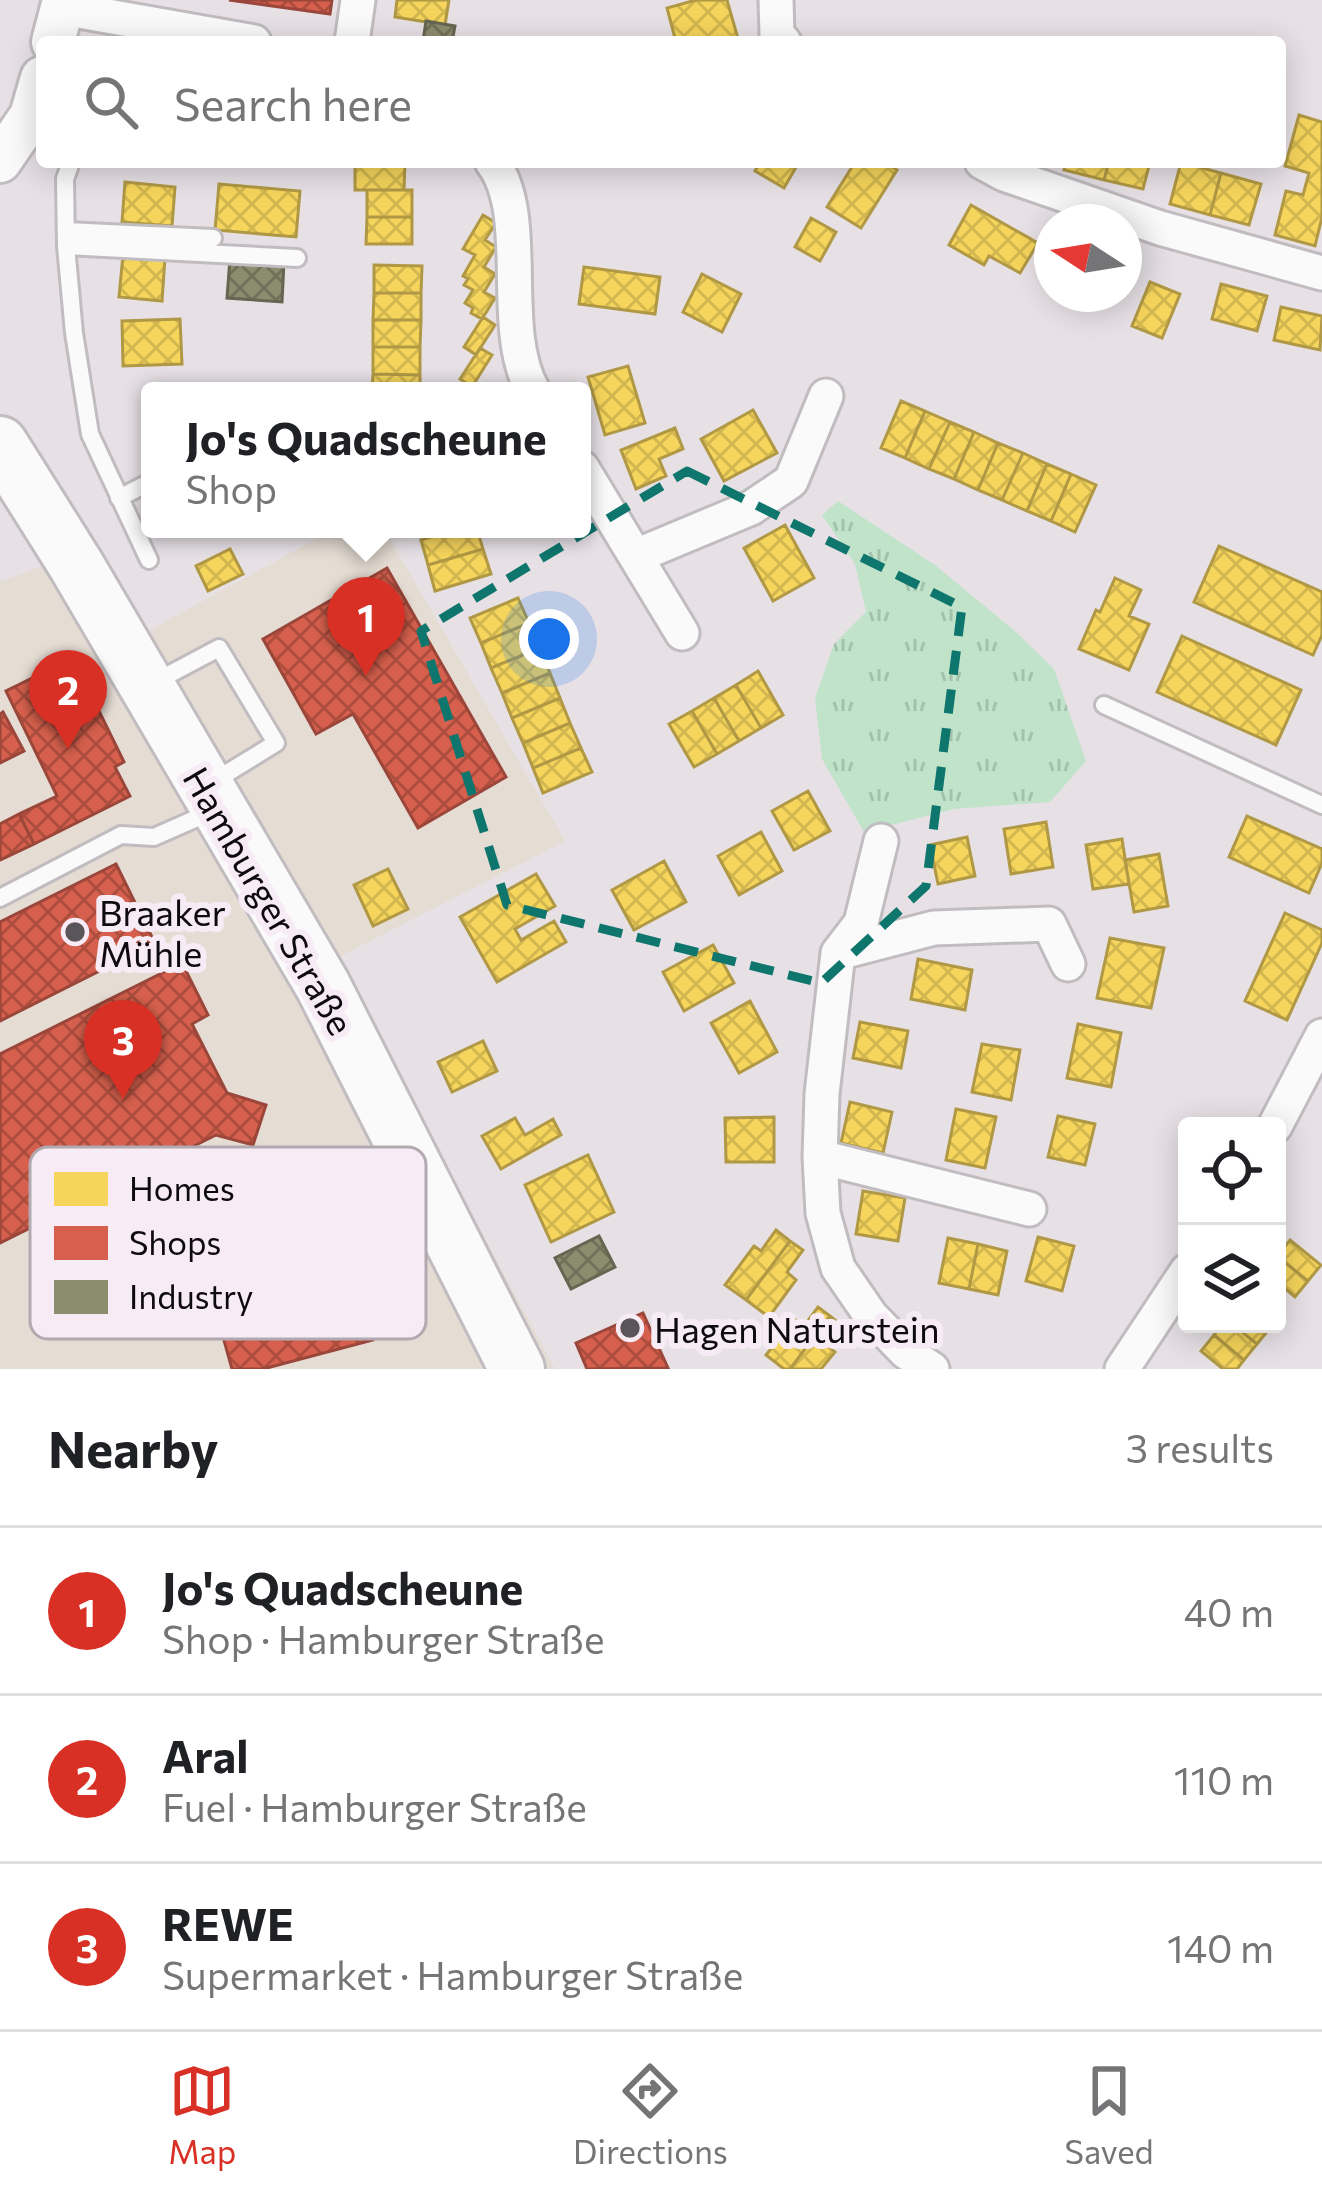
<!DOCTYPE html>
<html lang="en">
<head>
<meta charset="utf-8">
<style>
	body { margin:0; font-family:Commissioner,sans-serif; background:#f2f2f2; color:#202124 }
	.controls { position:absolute; right:36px; bottom:36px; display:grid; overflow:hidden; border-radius:12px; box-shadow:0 6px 30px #0003 }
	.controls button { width:108px; height:108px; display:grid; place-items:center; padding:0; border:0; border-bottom:3px solid #e0e0e0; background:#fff; color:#202124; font:60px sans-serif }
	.compass { position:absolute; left:1034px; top:204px; width:108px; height:108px; border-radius:50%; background:#fff; box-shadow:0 6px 30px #0003; rotate:282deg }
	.you { position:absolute; left:549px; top:639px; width:42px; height:42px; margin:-30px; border:9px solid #fff; border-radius:50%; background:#1a73e8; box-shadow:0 0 0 18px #1a73e833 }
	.badge { display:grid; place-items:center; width:78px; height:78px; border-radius:50%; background:#d93025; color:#fff; font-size:39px; font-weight:700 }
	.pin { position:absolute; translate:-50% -99px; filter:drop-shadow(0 3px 6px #0008) }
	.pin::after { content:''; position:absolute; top:63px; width:42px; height:36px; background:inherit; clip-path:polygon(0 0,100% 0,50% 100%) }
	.popup { position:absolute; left:141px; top:382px; width:450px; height:156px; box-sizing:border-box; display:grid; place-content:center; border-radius:12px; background:#fff; filter:drop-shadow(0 3px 9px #0005); font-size:39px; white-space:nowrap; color:#757577 }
	.popup b { font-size:45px; color:#202124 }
	.popup::after { content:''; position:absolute; left:50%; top:100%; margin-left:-24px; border:24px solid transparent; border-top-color:#fff }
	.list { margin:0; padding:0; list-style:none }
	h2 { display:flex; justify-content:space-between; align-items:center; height:156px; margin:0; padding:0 48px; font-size:51px }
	h2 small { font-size:39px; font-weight:400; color:#757577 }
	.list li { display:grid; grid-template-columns:78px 1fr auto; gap:36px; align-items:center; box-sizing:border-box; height:168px; padding:0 48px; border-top:3px solid #e0e0e0 }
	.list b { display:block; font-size:45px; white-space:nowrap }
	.list p { margin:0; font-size:39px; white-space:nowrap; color:#757577 }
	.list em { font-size:39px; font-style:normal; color:#757577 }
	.icon { flex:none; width:66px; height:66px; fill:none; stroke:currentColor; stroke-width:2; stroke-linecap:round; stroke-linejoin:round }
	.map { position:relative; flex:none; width:1322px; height:1369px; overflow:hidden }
	.search { position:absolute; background:#fff; box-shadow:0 6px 30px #0003; left:36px; right:36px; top:36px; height:132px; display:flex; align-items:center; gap:30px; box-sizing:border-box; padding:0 42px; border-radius:12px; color:#757577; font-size:45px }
	.sheet { height:660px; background:#fff }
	nav { display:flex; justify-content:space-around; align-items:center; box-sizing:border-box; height:168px; border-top:3px solid #e0e0e0; background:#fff; font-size:33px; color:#757577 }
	nav a { display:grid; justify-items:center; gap:6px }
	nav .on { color:#d93025 }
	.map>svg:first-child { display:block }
	.commercial { fill:#e5dcd3 }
	.park { fill:url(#park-tufts) }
	.homes { fill:url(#homes-cross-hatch); stroke:#b09844; stroke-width:3 }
	.shops { fill:url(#shops-cross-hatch); stroke:#9a463a; stroke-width:3 }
	.industry { fill:url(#industry-cross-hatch); stroke:#666551; stroke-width:3 }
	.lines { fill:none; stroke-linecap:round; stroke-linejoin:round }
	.service-casing { stroke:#c1bcc0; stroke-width:22 }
	.minor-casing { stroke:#c1bcc0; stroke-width:39 }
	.tertiary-casing { stroke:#c1bcc0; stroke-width:48 }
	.primary-casing { stroke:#c1bcc0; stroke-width:60 }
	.service { stroke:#fbfafb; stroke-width:16 }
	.minor { stroke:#fbfafb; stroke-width:33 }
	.tertiary { stroke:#fbfafb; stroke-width:42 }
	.primary { stroke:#fbfafb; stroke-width:54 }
	.marked { fill:none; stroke:#0f766e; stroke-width:9; stroke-dasharray:24 15; stroke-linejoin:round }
	.poi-dot { fill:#5a5559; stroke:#f7ecf6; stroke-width:4.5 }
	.labels { text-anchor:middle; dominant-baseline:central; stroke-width:12; stroke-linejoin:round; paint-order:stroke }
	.street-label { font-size:36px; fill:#0e0a0d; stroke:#f7ecf6 }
	.poi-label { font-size:36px; fill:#0e0a0d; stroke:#f7ecf6; text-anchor:start }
	.key { fill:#f7ecf6; stroke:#b1a8b0; stroke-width:3 }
	.key-label { font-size:33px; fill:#0e0a0d }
</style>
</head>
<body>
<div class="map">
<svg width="1322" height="1369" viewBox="0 0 1322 1369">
	<defs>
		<pattern id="park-tufts" width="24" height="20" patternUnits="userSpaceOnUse" patternTransform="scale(3)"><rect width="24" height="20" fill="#c0e3ca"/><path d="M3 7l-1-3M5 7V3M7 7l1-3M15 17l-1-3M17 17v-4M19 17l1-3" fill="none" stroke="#a4c1ac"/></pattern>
		<pattern id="homes-cross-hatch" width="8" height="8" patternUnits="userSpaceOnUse" patternTransform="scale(3)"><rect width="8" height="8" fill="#f6d55c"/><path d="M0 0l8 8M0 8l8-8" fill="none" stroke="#d2b64f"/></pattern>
		<pattern id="shops-cross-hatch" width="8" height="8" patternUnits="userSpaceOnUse" patternTransform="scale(3)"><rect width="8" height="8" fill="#d6604d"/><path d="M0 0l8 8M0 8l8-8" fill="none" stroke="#ac4d3e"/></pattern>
		<pattern id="industry-cross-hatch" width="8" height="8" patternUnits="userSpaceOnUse" patternTransform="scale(3)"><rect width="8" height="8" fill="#8c8c6e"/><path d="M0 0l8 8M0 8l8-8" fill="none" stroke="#717159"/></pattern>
	</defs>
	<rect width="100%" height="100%" fill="#e7e1e6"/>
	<path class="commercial" d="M334,529H384L565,841L335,959L555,1369H0V582L90,548L143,634Z"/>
	<path class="park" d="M838,501L935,565L1016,632L1054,669L1086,761L1050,802L954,809L864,832L822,759L815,698L834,644L866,612L855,564L822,515Z"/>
	<path class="homes" d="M397,0H449L445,25L395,17Z
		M696,0H727L739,42H676L667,8Z
		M1299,115L1322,122V217L1315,246L1275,235L1286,191L1303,195L1309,173L1285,166Z
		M355,162H405L404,190H355Z
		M760,162H799L784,188L755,171Z
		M855,162H884L897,170L861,228L827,207Z
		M1066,162H1109L1104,180L1064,170Z
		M1109,162H1150L1143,189L1104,180Z
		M1181,162L1221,173L1210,215L1170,204Z
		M1221,173L1261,184L1249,225L1210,215Z
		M125,182L175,187L172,226L122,222Z
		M219,184L300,191L296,237L215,230Z
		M367,190H412V217H367Z
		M971,205L1038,243L1020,273L989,256L984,265L949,245Z
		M483,215L496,223L485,240L496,247L484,267L495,274L484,292L495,298L482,319L471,313L473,308L465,303L473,290L464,285L468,279L463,276L475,255L463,249Z
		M367,217H412V244H366Z
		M811,218L836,232L820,261L795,247Z
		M123,255L165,258L162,301L119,297Z
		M374,265L422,266L421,293H374Z
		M584,267L660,277L655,314L579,304Z
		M702,274L741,294L722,332L683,312Z
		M1150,282L1180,294L1162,338L1132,326Z
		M1221,284L1267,296L1257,331L1212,319Z
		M374,293H421V320H373Z
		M1281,307L1322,316L1320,350L1274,340Z
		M483,317L495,325L476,355L464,347Z
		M180,319L182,364L123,366L122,321Z
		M373,320H421L420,347H373Z
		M373,347H420V375L373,374Z
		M480,348L492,355L472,387L460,379Z
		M628,366L645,423L605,435L588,377Z
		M373,374L420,375V391H372Z
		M901,401L925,411L905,458L881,448Z
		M753,410L777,453L724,481L701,439Z
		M925,411L950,422L929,469L905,458Z
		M950,422L974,432L954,479L929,469Z
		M675,428L683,449L659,459L666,476L636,489L621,450Z
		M974,432L998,443L978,490L954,479Z
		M998,443L1023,453L1002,500L978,490Z
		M1023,453L1047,464L1027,511L1002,500Z
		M1047,464L1071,474L1051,521L1027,511Z
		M1071,474L1096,485L1075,532L1051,521Z
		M785,525L814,578L773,601L744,548Z
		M457,529H477L483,549L428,565L421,540Z
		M1219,546L1322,592V635L1313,655L1194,602Z
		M230,549L243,574L208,591L196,566Z
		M483,549L491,574L435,591L428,565Z
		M1115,578L1141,590L1129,616L1149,624L1129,670L1079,649L1096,610L1100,612Z
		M518,598L529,623L481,643L470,618Z
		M529,623L540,648L491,668L481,643Z
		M1182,636L1301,690L1276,745L1157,692Z
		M540,648L550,673L502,693L491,668Z
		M758,671L783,715L761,728L736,685Z
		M550,673L560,698L512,718L502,693Z
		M736,685L761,728L739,741L714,698Z
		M560,698L570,723L523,743L512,718Z
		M714,698L739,741L717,754L692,711Z
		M692,711L717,754L694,767L669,724Z
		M570,723L581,748L533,768L523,743Z
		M581,748L592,772L543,793L533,768Z
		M808,791L830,831L794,850L772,811Z
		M1247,816L1322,849V863L1309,893L1229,857Z
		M1046,822L1053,867L1011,874L1004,829Z
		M761,832L782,871L739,895L718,856Z
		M967,837L975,876L938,884L930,845Z
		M1122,839L1129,884L1093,889L1086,845Z
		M1159,854L1168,906L1134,912L1125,860Z
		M664,861L686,902L634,930L612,890Z
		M388,869L408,909L373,926L354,885Z
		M536,874L555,906L515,929L521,940L554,921L566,942L497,982L460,917Z
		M1285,913L1322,930V943L1287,1020L1245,1001Z
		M1110,938L1164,948L1151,1008L1097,998Z
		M713,945L734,983L684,1011L663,972Z
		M918,959L972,970L965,1010L911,999Z
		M750,1001L777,1052L739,1073L711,1023Z
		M860,1022L908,1031L901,1068L853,1058Z
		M1078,1024L1121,1033L1111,1087L1067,1078Z
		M483,1041L497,1071L452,1092L438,1062Z
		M982,1044L1020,1050L1011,1100L972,1092Z
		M850,1102L892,1112L883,1153L841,1143Z
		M956,1109L996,1117L985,1168L946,1160Z
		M1058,1116L1095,1124L1085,1165L1048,1157Z
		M774,1117V1162H726L725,1118Z
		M515,1118L525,1135L553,1119L561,1135L501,1169L482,1136Z
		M588,1155L614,1212L551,1242L525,1185Z
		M863,1191L905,1198L898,1241L856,1234Z
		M776,1230L790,1241L746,1300L725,1285L754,1246L761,1251Z
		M1038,1237L1074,1246L1062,1291L1026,1281Z
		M948,1238L978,1244L969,1289L939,1283Z
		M1290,1240L1321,1265L1308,1281L1277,1256Z
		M790,1241L803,1250L787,1272L796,1280L769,1317L746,1300Z
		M978,1244L1007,1251L998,1295L969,1289Z
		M1277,1256L1308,1281L1295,1297L1277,1282Z
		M818,1307L830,1316L790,1369H784L766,1355L794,1319L804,1326Z
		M830,1316L840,1324L825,1344L835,1352L821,1369H790Z
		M1222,1324H1232L1257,1344L1244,1360L1214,1335Z
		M1232,1324H1265L1270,1328L1257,1344Z
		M1214,1335L1244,1360L1237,1369H1223L1201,1351Z"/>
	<path class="shops" d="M229,0H332L330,14Z
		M387,568L506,777L418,828L353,714L316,734L263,639Z
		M73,658L124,762L115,767L130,796L34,844L19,814L57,796L6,691Z
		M3,712L24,751L0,763V714Z
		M19,814L34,844L0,860V824Z
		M116,864L155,943L0,1021V922Z
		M182,963L208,1015L192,1024L227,1093L266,1105L253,1145L216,1135L0,1243V1054Z
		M285,1281L291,1306L360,1288L373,1340L263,1369H232L213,1301Z
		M643,1313L668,1368L587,1369L576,1343Z"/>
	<path class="industry" d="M426,21L455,26L452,42L423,41Z
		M230,258L284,262L282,302L227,298Z
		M599,1236L615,1267L571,1289L555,1258Z"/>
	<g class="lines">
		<defs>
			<path id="service" d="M71,162L65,179L66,246L74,333L90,434L149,560
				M66,231L213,238
				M66,246L297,258
				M119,498L150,482
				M153,683L219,648L276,743L211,783
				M1104,705L1322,805
				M0,898L121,835L154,837L213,811"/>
			<path id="minor" d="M776,0L777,35L784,42
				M62,8L254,42
				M352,42L358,0
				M492,162C533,215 497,328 533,391
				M982,162L1004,174L1160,228L1322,273
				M582,468L682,633
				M636,556L751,508L791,481L826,396
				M881,841L861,923L838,953L822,1094L820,1157L823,1213L838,1268L871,1316L906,1352L932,1369
				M838,953L934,928L1049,924L1068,964
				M1275,1126L1322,1036
				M820,1157L1029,1209
				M1122,1369L1187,1271"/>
			<path id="tertiary" d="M53,42L64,0
				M0,161L31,116L42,78"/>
			<path id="primary" d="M0,444L76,565L323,986L517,1369"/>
		</defs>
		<use href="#service" class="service-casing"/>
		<use href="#minor" class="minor-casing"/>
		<use href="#tertiary" class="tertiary-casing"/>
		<use href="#primary" class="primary-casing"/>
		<use href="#service" class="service"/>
		<use href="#minor" class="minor"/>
		<use href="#tertiary" class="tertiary"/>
		<use href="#primary" class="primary"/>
	</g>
	<path class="marked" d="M687,471L962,607L926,886L821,983L507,905L421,631Z"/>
	<g class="poi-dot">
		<circle cx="75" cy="932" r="12"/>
		<circle cx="630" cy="1328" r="12"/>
	</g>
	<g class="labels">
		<g class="street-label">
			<text transform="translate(270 900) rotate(60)">Hamburger Straße</text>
		</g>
		<g class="poi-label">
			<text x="99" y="911">Braaker<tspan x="99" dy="41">Mühle</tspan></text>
			<text x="654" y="1328">Hagen Naturstein</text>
		</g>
	</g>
	<rect x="30" y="1147" width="396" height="192" rx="18" class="key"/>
	<rect x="54" y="1172" width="54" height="34" fill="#f6d55c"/>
	<rect x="54" y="1226" width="54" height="34" fill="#d6604d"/>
	<rect x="54" y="1280" width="54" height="34" fill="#8c8c6e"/>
	<g class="key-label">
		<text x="129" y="1201">Homes</text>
		<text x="129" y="1255">Shops</text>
		<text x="129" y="1309">Industry</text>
	</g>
</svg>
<div class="controls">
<button><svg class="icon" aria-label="locate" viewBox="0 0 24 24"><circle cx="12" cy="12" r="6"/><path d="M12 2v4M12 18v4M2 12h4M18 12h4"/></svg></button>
<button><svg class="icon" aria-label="layers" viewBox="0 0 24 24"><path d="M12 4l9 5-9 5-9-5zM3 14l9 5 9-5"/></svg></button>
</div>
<svg class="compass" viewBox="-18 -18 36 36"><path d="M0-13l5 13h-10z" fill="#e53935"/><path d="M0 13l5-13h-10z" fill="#757577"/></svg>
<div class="you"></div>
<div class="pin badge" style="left:366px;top:676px">1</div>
<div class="popup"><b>Jo's Quadscheune</b>Shop</div>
<div class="pin badge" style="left:68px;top:749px">2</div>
<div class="pin badge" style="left:123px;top:1099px">3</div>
<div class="search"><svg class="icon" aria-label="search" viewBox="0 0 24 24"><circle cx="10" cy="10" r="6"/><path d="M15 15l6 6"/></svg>Search here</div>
</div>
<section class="sheet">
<h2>Nearby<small>3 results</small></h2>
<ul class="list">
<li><span class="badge">1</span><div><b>Jo's Quadscheune</b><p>Shop · Hamburger Straße</p></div><em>40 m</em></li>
<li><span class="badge">2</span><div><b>Aral</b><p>Fuel · Hamburger Straße</p></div><em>110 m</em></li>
<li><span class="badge">3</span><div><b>REWE</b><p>Supermarket · Hamburger Straße</p></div><em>140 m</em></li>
</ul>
</section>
<nav>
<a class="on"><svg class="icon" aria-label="map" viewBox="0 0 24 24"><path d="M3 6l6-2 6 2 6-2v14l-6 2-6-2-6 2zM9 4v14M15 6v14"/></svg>Map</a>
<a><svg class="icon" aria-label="directions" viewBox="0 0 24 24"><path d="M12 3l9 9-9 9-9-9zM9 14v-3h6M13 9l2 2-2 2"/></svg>Directions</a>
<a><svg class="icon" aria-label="saved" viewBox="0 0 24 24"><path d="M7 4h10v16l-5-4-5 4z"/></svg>Saved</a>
</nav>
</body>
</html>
